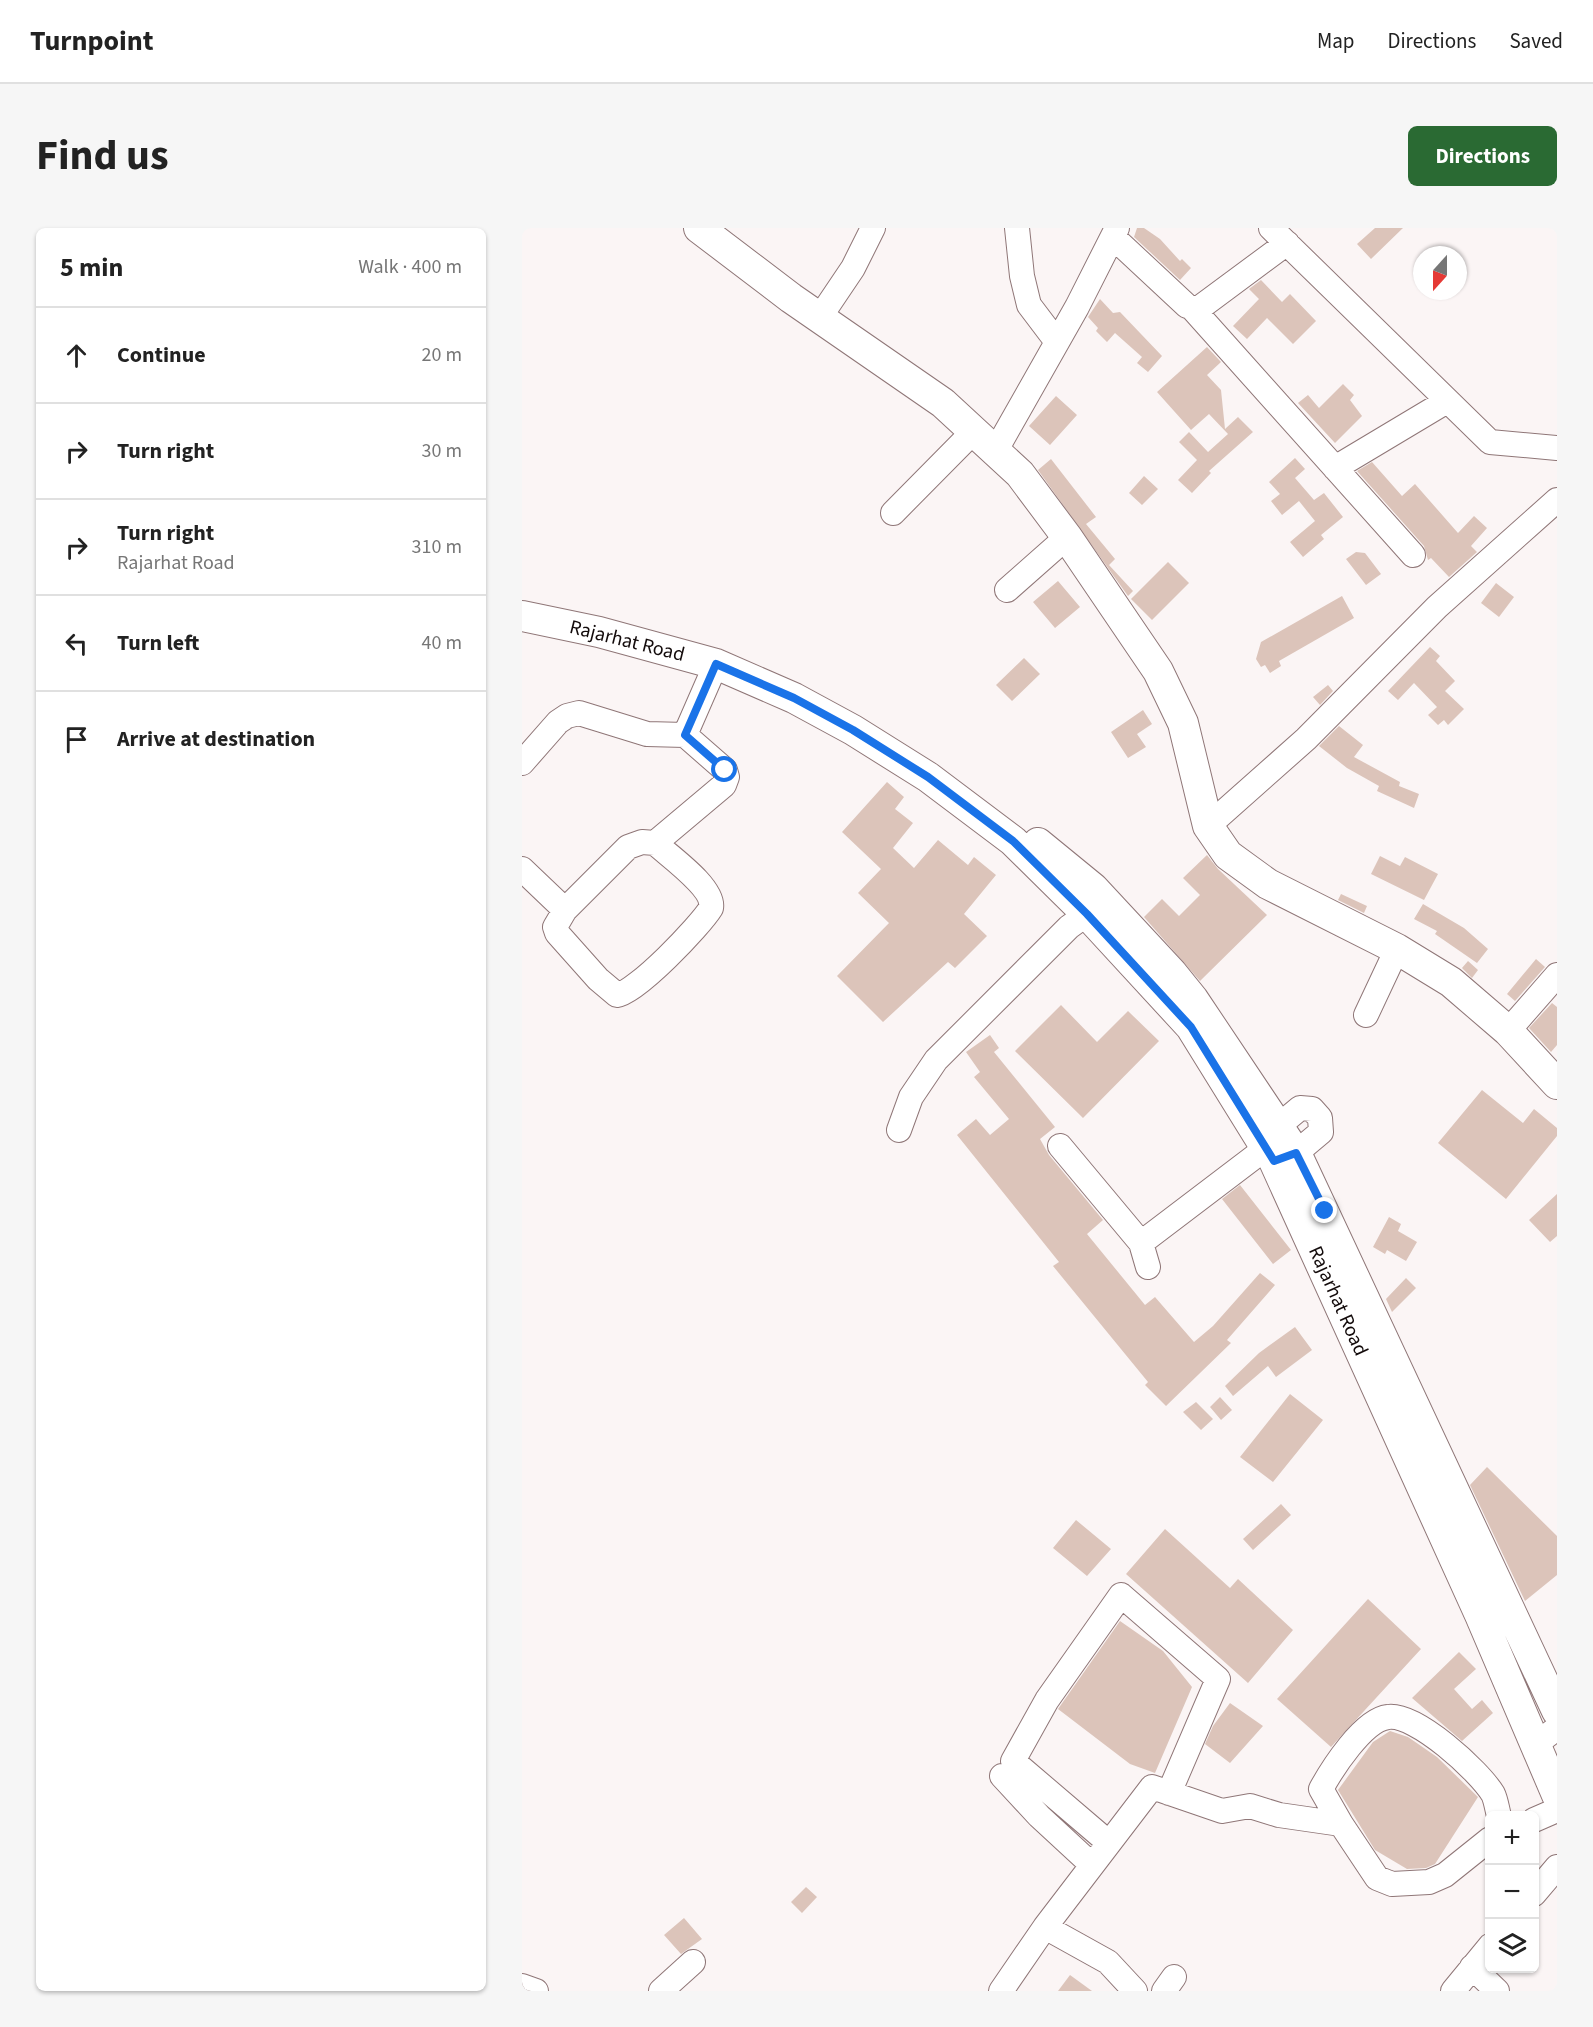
<!DOCTYPE html>
<html lang="en">
<head>
<meta charset="utf-8">
<style>
	body { margin:0; font-family:"Source Sans 3",sans-serif; background:#f6f6f6; color:#222 }
	.controls { position:absolute; right:18px; bottom:18px; display:grid; overflow:hidden; border-radius:9px; box-shadow:0 2px 4px #0004 }
	.controls button { width:54px; height:54px; display:grid; place-items:center; padding:0; border:0; border-bottom:2px solid #e0e0e0; background:#fff; color:#222; font:30px sans-serif }
	.compass { position:absolute; left:891px; top:18px; width:54px; height:54px; border-radius:50%; background:#fff; box-shadow:0 2px 4px #0004; rotate:201deg }
	.stop { position:absolute; width:18px; height:18px; margin:-14px; border:4px solid #1a73e8; border-radius:50%; background:#fff }
	.stop.end { background:#1a73e8; border-color:#fff; box-shadow:0 2px 6px #0008 }
	.list { margin:0; padding:0; list-style:none }
	h2 { display:flex; justify-content:space-between; align-items:center; height:78px; margin:0; padding:0 24px; font-size:26px }
	h2 small { font-size:20px; font-weight:400; color:#767676 }
	.list li { display:grid; grid-template-columns:39px 1fr auto; gap:18px; align-items:center; box-sizing:border-box; height:96px; padding:0 24px; border-top:2px solid #e0e0e0 }
	.list b { display:block; font-size:22px; white-space:nowrap }
	.list p { margin:0; font-size:20px; white-space:nowrap; color:#767676 }
	.list em { font-size:20px; font-style:normal; color:#767676 }
	.icon { flex:none; width:33px; height:33px; fill:none; stroke:currentColor; stroke-width:2; stroke-linecap:round; stroke-linejoin:round }
	.map { position:relative; flex:none; width:1035px; height:1763px; overflow:hidden; border-radius:9px }
	header { display:flex; align-items:center; gap:36px; box-sizing:border-box; height:84px; padding:0 30px; background:#fff; border-bottom:2px solid #e0e0e0 }
	header strong { font-size:28px }
	nav { display:flex; gap:33px; margin-inline-start:auto; font-size:21px }
	.intro { display:flex; align-items:center; justify-content:space-between; box-sizing:border-box; height:144px; padding:0 36px }
	h1 { margin:0; font-size:42px }
	.button { padding:15px 27px; border-radius:9px; background:#2a6a33; color:#fff; font-size:21px; font-weight:700 }
	main { display:flex; gap:36px; padding:0 36px }
	aside { flex:1; background:#fff; border-radius:9px; box-shadow:0 2px 4px #0004 }
	.map>svg:first-child { display:block }
	.building { fill:#dcc4ba }
	.lines { fill:none; stroke-linecap:round; stroke-linejoin:round }
	.minor-casing { stroke:#8f7677; stroke-width:26 }
	.major-casing { stroke:#8f7677; stroke-width:32 }
	.minor { stroke:#fff; stroke-width:24 }
	.major { stroke:#fff; stroke-width:30 }
	.route { stroke:#1a73e8; stroke-width:8 }
	.labels { text-anchor:middle; dominant-baseline:central; stroke-width:4.5; stroke-linejoin:round; paint-order:stroke }
	.street-label { font-size:20px; fill:#130b0b; stroke:#fff }
</style>
</head>
<body>
<header>
<strong>Turnpoint</strong>
<nav><a>Map</a><a>Directions</a><a>Saved</a></nav>
</header>
<div class="intro"><h1>Find us</h1><a class="button">Directions</a></div>
<main>
<aside>
<h2>5 min<small>Walk · 400 m</small></h2>
<ul class="list">
<li><svg class="icon" aria-label="ahead" viewBox="0 0 24 24"><path d="M12 20V5M6 11l6-6 6 6"/></svg><div><b>Continue</b></div><em>20 m</em></li>
<li><svg class="icon" aria-label="right" viewBox="0 0 24 24"><path d="M7 20v-9h11M14 6l5 5-5 5"/></svg><div><b>Turn right</b></div><em>30 m</em></li>
<li><svg class="icon" aria-label="right" viewBox="0 0 24 24"><path d="M7 20v-9h11M14 6l5 5-5 5"/></svg><div><b>Turn right</b><p>Rajarhat Road</p></div><em>310 m</em></li>
<li><svg class="icon" aria-label="left" viewBox="0 0 24 24"><path d="M17 20v-9H6M10 6l-5 5 5 5"/></svg><div><b>Turn left</b></div><em>40 m</em></li>
<li><svg class="icon" aria-label="arrive" viewBox="0 0 24 24"><path d="M6 21V4h12l-3 4 3 4H6"/></svg><div><b>Arrive at destination</b></div></li>
</ul>
</aside>
<div class="map">
<svg width="1035" height="1763" viewBox="0 0 1035 1763">
	<rect width="100%" height="100%" fill="#fbf5f5"/>
	<path class="building" d="M615,0H622L638,11L658,33L660,31L669,40L658,52L612,9Z
		M853,0H881L849,31L835,16Z
		M739,52L760,74L768,66L794,93L771,116L745,90L725,111L711,98L737,71L727,61Z
		M578,71L591,85L598,84L640,128L626,144L615,135L620,129L593,105L585,114L574,103L576,100L566,89Z
		M685,119L699,134L685,147L699,162L703,201L716,189L731,204L687,243L689,245L670,265L656,252L675,232L657,214L667,204L686,224L706,206L687,186L669,202L635,164Z
		M821,156L832,167L828,172L840,188L813,215L776,175L786,167L797,180Z
		M534,168L555,187L528,217L507,198Z
		M773,230L783,241L773,250L792,272L802,265L821,289L799,307L802,311L781,329L768,314L793,293L777,273L760,287L749,273L758,266L747,254Z
		M529,231L574,289L564,296L593,331L587,337L611,363L606,368L516,242Z
		M850,234L880,268L893,256L936,305L952,288L965,300L949,318L955,324L927,349L909,330L906,332L902,318L835,243Z
		M622,248L636,261L620,277L607,265Z
		M834,324L843,325L859,346L844,357L824,331Z
		M646,334L667,355L630,392L609,371Z
		M536,353L558,379L533,400L511,374Z
		M974,355L992,369L977,389L959,375Z
		M820,368L832,390L757,433L759,438L748,445L743,437L739,439L734,431L739,414Z
		M908,419L918,428L914,433L933,453L923,463L942,481L926,497L922,492L916,497L906,487L915,479L892,455L876,472L866,463Z
		M502,430L518,446L490,473L474,457Z
		M806,457L811,463L798,477L791,469Z
		M621,482L630,496L615,506L624,519L606,530L589,504Z
		M817,498L841,517L832,529L878,554L877,558L897,566L892,580L855,563L857,558L825,540L797,518Z
		M365,554L382,569L373,581L391,595L371,620L392,640L416,612L446,637L452,629L474,647L442,686L465,708L433,740L426,734L361,794L315,748L367,695L336,665L359,641L320,604Z
		M685,627L696,641L745,687L678,753L622,689L640,671L657,688L678,667L661,650Z
		M858,628L878,638L883,629L916,646L902,672L849,646Z
		M819,666L845,678L842,685L816,672Z
		M901,676L942,700L966,721L955,735L913,706L915,703L892,691Z
		M1014,731L1023,739L993,773L985,766Z
		M946,733L956,742L950,750L940,740Z
		M1030,775L1035,779V817L1029,824L1007,800Z
		M539,777L575,814L606,783L637,813L561,890L493,823Z
		M468,807L477,820L472,824L533,899L518,911L527,927L581,992L565,1006L623,1077L633,1069L672,1114L691,1098L738,1045L753,1057L705,1112L709,1115L644,1178L623,1157L626,1154L531,1038L537,1034L435,907L454,891L468,907L487,891L452,849L458,844L444,824Z
		M960,862L1001,895L1012,881L1035,900V908L984,971L916,915Z
		M718,957L769,1022L751,1036L700,971Z
		M1035,966V1008L1028,1014L1007,992Z
		M867,989L879,996L876,1003L895,1014L884,1033L865,1022L863,1026L851,1019Z
		M884,1050L894,1060L870,1084L864,1071Z
		M773,1099L790,1122L754,1149L746,1138L711,1168L703,1158L737,1125Z
		M768,1166L801,1192L751,1254L718,1229Z
		M698,1169L710,1182L699,1192L688,1179Z
		M674,1174L691,1191L679,1202L661,1184Z
		M965,1239L1035,1308V1347L1003,1373L948,1257Z
		M759,1276L769,1287L731,1322L721,1311Z
		M554,1292L589,1321L565,1348L531,1320Z
		M643,1301L708,1360L716,1351L771,1402L726,1455L604,1346Z
		M846,1371L899,1421L809,1519L755,1471Z
		M598,1393L641,1423L670,1459L633,1545L608,1536L536,1481Z
		M937,1424L954,1441L932,1461L950,1481L960,1472L971,1485L940,1513L890,1470Z
		M708,1475L741,1498L708,1535L683,1516L691,1498Z
		M868,1503L886,1509L915,1529L956,1569L913,1636L904,1640L885,1641L853,1622L816,1562L851,1514Z
		M284,1659L295,1669L280,1685L269,1674Z
		M162,1690L180,1711L159,1726L142,1707Z
		M548,1747L570,1763H536Z"/>
	<g class="lines">
		<defs>
			<path id="minor" d="M495,0L500,48L507,77L535,114
				M749,0L968,214L1035,220
				M591,9L665,78L676,81L765,15
				M670,80L891,327
				M298,89L331,40L351,0
				M474,222L555,79L595,0
				M813,240L925,173
				M371,285L453,202
				M485,362L545,309
				M0,535L36,494L45,488L57,485L125,506L163,507
				M686,598L784,511L915,379L1035,272
				M133,615C147,628 193,660 189,680C178,698 114,765 95,767L76,751L35,705L33,699L43,682L106,619L120,614L133,615L202,557L205,549L203,542L163,507L194,436
				M0,641L43,682
				M844,787L875,721
				M986,803L1035,747
				M377,902L389,869L414,832L547,699L565,686
				M742,910L778,880L790,881L798,890L799,904L774,925L757,931
				M538,918L619,1015
				M626,1039L619,1015L744,920
				M1014,1516L1035,1500
				M480,1548L517,1588L570,1637
				M1012,1592L1035,1582
				M819,1596L855,1650L870,1656L907,1654L923,1647L968,1611
				M587,1615L491,1533L525,1472L599,1367L696,1451L647,1565
				M1012,1666L1035,1639
				M523,1699L586,1734L613,1763
				M950,1739L975,1763
				M0,1758L14,1763
				M139,1763L171,1734
				M479,1763L523,1699L630,1559L700,1583L728,1578L757,1587L819,1596L799,1561C810,1541 841,1492 866,1489C894,1485 957,1543 971,1566C974,1572 975,1581 977,1588
				M642,1763L652,1749
				M931,1763L968,1718"/>
			<path id="major" d="M177,0L269,70L421,175L498,246L545,309L636,443L661,495L686,598L706,627L746,656L875,721L929,754L986,803L1035,856
				M0,388L77,404L194,436L272,470L331,502L406,549L491,613L565,686L669,799L752,933L958,1387L1035,1567
				M516,615L571,660L650,745L671,771L774,925L1035,1483"/>
		</defs>
		<use href="#minor" class="minor-casing"/>
		<use href="#major" class="major-casing"/>
		<use href="#minor" class="minor"/>
		<use href="#major" class="major"/>
	</g>
	<g class="lines">
		<path class="route" d="M203,542L163,507L194,436L272,470L331,502L406,549L491,613L565,686L669,799L752,933L774,925L803,983"/>
	</g>
	<g class="labels">
		<g class="street-label">
			<text transform="translate(105 413) rotate(14)">Rajarhat Road</text>
			<text transform="translate(816 1073) rotate(66)">Rajarhat Road</text>
		</g>
	</g>
</svg>
<div class="controls">
<button>+</button>
<button>−</button>
<button><svg class="icon" aria-label="layers" viewBox="0 0 24 24"><path d="M12 4l9 5-9 5-9-5zM3 14l9 5 9-5"/></svg></button>
</div>
<svg class="compass" viewBox="-18 -18 36 36"><path d="M0-13l5 13h-10z" fill="#e53935"/><path d="M0 13l5-13h-10z" fill="#767676"/></svg>
<div class="stop" style="left:203px;top:542px"></div>
<div class="stop end" style="left:803px;top:983px"></div>
</div>
</main>
</body>
</html>
